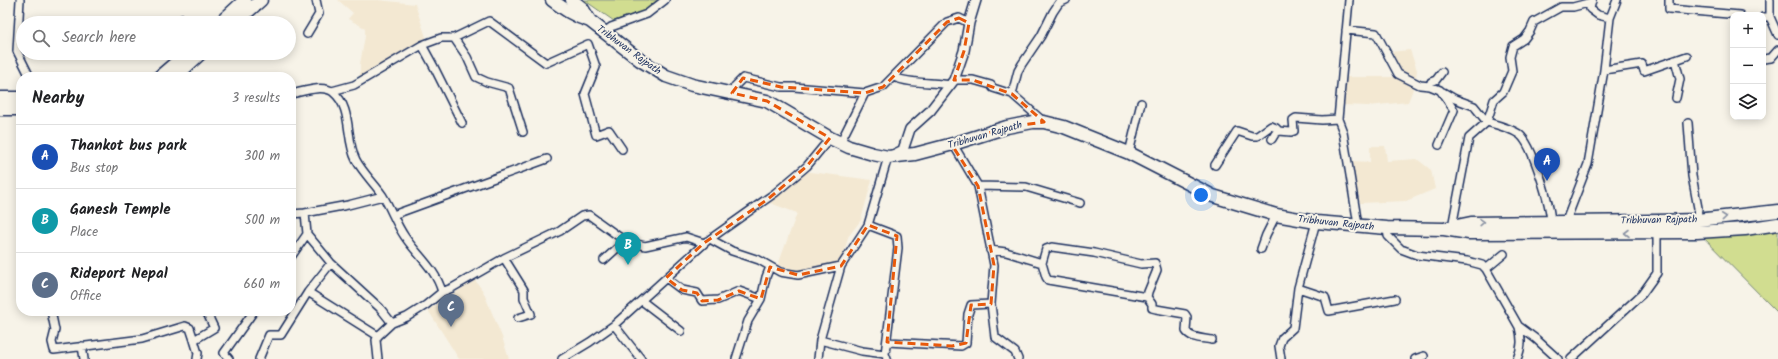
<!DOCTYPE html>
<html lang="en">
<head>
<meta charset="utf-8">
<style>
	body { margin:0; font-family:Kalam,sans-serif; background:#f6f6f6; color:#202124 }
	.controls { position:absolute; right:12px; top:12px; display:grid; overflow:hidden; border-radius:8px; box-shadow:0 2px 10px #0003 }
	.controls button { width:36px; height:36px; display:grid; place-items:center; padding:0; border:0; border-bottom:1px solid #e0e0e0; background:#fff; color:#202124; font:20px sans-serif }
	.you { position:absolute; left:1201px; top:195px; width:14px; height:14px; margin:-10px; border:3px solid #fff; border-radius:50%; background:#1a73e8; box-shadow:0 0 0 6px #1a73e833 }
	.badge { display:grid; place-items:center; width:26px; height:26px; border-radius:50%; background:#1b2f5e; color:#fff; font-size:13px; font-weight:700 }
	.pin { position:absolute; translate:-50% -33px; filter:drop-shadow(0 1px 2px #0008) }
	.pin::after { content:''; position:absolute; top:21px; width:14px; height:12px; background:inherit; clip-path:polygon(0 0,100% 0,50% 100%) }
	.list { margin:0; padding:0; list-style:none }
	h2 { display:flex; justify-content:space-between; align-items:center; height:52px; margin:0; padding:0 16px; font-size:17px }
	h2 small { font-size:13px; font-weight:400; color:#757577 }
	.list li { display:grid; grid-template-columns:26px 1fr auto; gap:12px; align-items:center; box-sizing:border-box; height:64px; padding:0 16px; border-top:1px solid #e0e0e0 }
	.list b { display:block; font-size:15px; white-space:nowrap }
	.list p { margin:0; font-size:13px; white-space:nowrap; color:#757577 }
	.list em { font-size:13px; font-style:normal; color:#757577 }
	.icon { flex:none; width:22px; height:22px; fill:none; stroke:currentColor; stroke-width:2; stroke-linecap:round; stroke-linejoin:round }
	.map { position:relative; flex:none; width:1778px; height:359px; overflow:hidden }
	.search { position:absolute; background:#fff; box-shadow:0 2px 10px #0003; left:16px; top:16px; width:280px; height:44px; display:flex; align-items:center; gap:10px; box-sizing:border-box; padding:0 14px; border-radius:22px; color:#757577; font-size:15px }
	.panel { position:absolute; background:#fff; box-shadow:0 2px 10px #0003; left:16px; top:72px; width:280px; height:244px; border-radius:16px }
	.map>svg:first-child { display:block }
	.built { fill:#f3e8d2 }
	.green { fill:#d1dd90; stroke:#768677 }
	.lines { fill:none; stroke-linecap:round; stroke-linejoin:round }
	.minor-casing { stroke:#1b2f5e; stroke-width:10 }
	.tertiary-casing { stroke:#1b2f5e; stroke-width:12 }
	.trunk-casing { stroke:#1b2f5e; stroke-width:15 }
	.minor { stroke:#f7f3e8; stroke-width:7 }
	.tertiary { stroke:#f7f3e8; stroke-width:9 }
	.trunk { stroke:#f7f3e8; stroke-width:12 }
	.oneway { stroke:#8991a3 }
	.marked { fill:none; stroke:#e8590c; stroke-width:3; stroke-dasharray:8 5; stroke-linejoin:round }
	.labels { text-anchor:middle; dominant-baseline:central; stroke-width:4; stroke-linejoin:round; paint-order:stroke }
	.street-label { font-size:10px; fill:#1b2f5e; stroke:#f7f3e8 }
</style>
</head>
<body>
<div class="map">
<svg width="1778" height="359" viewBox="0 0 1778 359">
	<rect width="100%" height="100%" fill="#f7f3e8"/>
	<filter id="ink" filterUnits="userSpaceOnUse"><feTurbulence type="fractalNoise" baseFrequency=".025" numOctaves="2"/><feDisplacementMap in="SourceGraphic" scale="8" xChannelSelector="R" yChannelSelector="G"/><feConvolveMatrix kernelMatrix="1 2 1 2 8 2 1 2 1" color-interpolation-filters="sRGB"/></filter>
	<g filter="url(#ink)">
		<path class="built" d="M338,0H378L415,4L427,40L360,79V64L365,36V28L348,19L353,13Z
			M1410,50L1417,70L1415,84L1408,102L1368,106L1342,105L1346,77H1401L1389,52Z
			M1370,146H1385L1387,161L1417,159L1431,170L1435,189L1406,201L1360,203L1352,161L1370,162Z
			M795,170L872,180L861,220L848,237L842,262L831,267L811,268L798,272L778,265L797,213L762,200Z
			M475,280L483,291L502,337L509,359H459L428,310Z"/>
		<path class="green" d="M584,0H665L657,7L614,21Z
			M1778,206V313L1684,218Z"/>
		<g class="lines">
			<defs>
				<path id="minor" d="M20,0L17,51L30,77
					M1349,0L1338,119L1343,132L1358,225
					M1592,0L1590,9L1598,15L1610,18
					M1669,0V9L1740,15
					M1763,17H1770V0
					M1770,17L1778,35
					M173,23L183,19L189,23
					M1346,30L1376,33L1398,74L1420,85L1430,86L1440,90L1454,110L1439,145
					M604,32L611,27L647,14L665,0
					M307,34L319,14L316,0
					M454,38L467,57L476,77L487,82L509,88L523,132
					M422,45L434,67L462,123
					M1763,59L1771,58L1778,50
					M1675,60L1680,79L1676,98
					M1604,70L1642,64L1644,71L1687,56
					M894,77C909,84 933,82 951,85
					M954,80H973L991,85L993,88L1012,94L1044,122
					M1430,86L1431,82L1436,80L1442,72
					M332,91L354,85L422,45L441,38H454L489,21L546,63L588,44L596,67L585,94L596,135L609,130L622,149
					M1443,92L1455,99L1474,106L1487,122
					M732,93L735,86L743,78L781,87H794L865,93L883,87L947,22L959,18L969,23
					M291,94C302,92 322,84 333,92C353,108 345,139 356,160C363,173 375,184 383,196C391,209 396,224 405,237C417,255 436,269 442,292
					M1012,94L1018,71L1022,64L1041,36L1053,12L1059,3L1066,0
					M1487,122L1494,100L1503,92L1512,71L1510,57L1513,46L1524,39L1530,31L1534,22L1561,7H1573L1592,2
					M1688,123L1692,176L1698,208L1697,220
					M830,138L807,166L775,193L710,239L732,251L759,260L780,272L798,275L841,266
					M1272,139L1275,134L1279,131
					M840,143L865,93
					M953,144L978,186L994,265L991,304L995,337L1015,352L1018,359
					M1129,153L1141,103
					M1215,165L1237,131L1252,136H1257L1271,126L1276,128L1279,131L1291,132L1294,131L1293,120L1296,118L1322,120L1338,119
					M978,186L1026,187L1080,203
					M383,196L348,205L305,213L307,234L331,263L380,308L392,323
					M291,214L305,213
					M393,215L547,159
					M1566,221L1588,164L1604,70L1610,18L1617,0
					M868,225L897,236L898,248L885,354L887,359
					M1452,227L1469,138L1487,122C1498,125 1510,128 1519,134C1533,144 1551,207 1551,224
					M1387,228L1388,236L1401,249L1417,255L1467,261L1482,265L1486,269L1519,327C1522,339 1522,347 1517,359
					M1261,249L1266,235L1276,215
					M990,250L1006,252L1042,263L1046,277L1048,280L1147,297L1152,304V308L1156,309L1185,314L1187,317L1186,331C1191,339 1203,338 1212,340
					M291,257L307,234
					M504,258L524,290V298L531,314L518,318
					M604,260L625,241
					M1042,263L1046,249L1052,247L1094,253L1141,264L1155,263L1157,270L1148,292L1147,297
					M1486,269L1504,254
					M666,278L682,290L697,293L702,301L718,300L739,291L761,299
					M1298,288L1325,297L1329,311L1395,299
					M308,292L378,336
					M642,301L681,331
					M51,311L55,330L52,342L54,350L142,339L185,326L190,328L194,340
					M614,325L641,359
					M1520,327L1536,339L1558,359
					M820,340L862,351L885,354
					M887,342L961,346L966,343L968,314L971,305L991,304
					M82,346L84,359
					M197,359L198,353L194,340L214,328L206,311
					M229,359L224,353L254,311
					M259,359L269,335H281L308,292L331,263
					M378,359L376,340L378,336L392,323L407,317L426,305L442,292L452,288L504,258L560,231L582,216L589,215L625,241L645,246L686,237L704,243
					M562,359L590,342L614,325L707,241
					M736,359L748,321L761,299L766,277L770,267
					M818,359L820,340L841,266L868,225L888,157
					M1281,359L1279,346L1282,338L1293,328L1298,288L1316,222
					M1415,359L1424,356
					M1571,359L1642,294L1657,273V233"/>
				<path id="tertiary" d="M893,155L903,150L910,129L930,111L954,80L964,51L969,23L976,0"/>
				<path id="trunk" d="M552,0C564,9 575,17 590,21
					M572,0L582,8L590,21L640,60L666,76L692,85L767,101L830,138L849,147L873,154L888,157L915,154L953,144L1007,127L1033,122H1044L1064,127L1129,153L1213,196L1276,215L1316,222L1387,228L1444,229L1469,233L1697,232L1745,229L1778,224
					M220,23L245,0
					M235,23L261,0
					M159,77L187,53
					M175,77L201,53
					M0,98H21
					M0,109H21
					M1447,228L1471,223L1657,221L1697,220L1778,211"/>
			</defs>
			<use href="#minor" class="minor-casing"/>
			<use href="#tertiary" class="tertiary-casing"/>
			<use href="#trunk" class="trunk-casing"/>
			<use href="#minor" class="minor"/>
			<use href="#tertiary" class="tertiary"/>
			<use href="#trunk" class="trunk"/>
		</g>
		<defs><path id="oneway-chevron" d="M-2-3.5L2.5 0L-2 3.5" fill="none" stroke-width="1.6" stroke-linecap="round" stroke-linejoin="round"/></defs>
		<g class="oneway">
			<use href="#oneway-chevron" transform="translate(1724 217) rotate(-6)"/>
			<use href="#oneway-chevron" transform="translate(1482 222) rotate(-2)"/>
			<use href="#oneway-chevron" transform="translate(1627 233) rotate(-180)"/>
		</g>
	</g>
	<path class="marked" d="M959,18L969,23L964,51L954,80H973L1012,94L1044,122L1007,127L952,145L978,186L994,265L991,304L971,305L966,343L952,346L887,342L897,236L868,225L841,266L798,275L770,267L761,299L739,291L718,300L702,301L697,293L682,290L666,278L704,243L768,199L807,166L830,138L767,101L732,93L743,78L781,87L865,93L883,87L947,22Z"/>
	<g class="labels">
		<g class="street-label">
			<text transform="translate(629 50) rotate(36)">Tribhuvan Rajpath</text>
			<text transform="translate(985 135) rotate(-16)">Tribhuvan Rajpath</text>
			<text transform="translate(1659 220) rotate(-1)">Tribhuvan Rajpath</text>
			<text transform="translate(1336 223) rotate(6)">Tribhuvan Rajpath</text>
		</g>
	</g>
</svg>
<div class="controls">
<button>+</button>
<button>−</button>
<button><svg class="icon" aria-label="layers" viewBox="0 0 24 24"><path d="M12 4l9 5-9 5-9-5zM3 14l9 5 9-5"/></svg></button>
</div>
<div class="you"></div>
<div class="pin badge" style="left:1547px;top:181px;background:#1a4fb4">A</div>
<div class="pin badge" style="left:628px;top:265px;background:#0f9aa8">B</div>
<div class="pin badge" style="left:451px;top:327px;background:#5c6f8a">C</div>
<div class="search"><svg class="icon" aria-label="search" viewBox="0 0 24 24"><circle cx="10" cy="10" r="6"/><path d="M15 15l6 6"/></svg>Search here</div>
<section class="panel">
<h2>Nearby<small>3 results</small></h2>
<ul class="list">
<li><span class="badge" style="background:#1a4fb4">A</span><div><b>Thankot bus park</b><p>Bus stop</p></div><em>300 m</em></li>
<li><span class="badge" style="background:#0f9aa8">B</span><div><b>Ganesh Temple</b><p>Place</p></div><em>500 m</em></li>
<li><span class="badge" style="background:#5c6f8a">C</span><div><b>Rideport Nepal</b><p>Office</p></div><em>660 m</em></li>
</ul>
</section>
</div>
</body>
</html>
